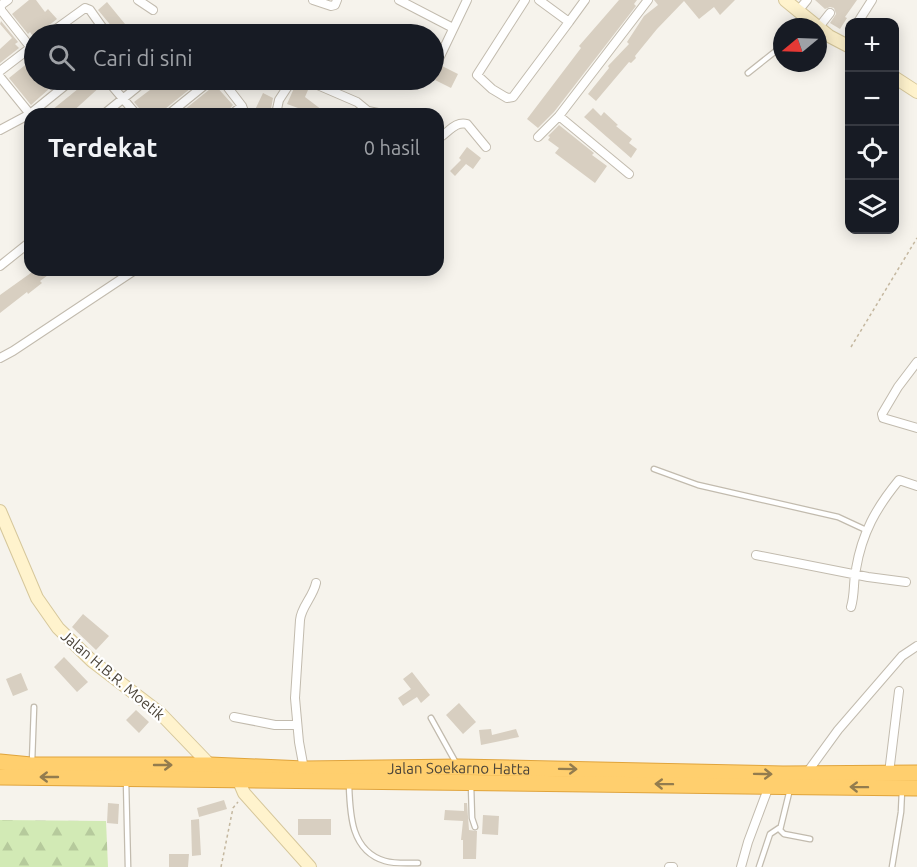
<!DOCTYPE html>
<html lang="id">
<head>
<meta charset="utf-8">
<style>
	body { margin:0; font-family:Ubuntu,sans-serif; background:#242831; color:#f1f3f6 }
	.controls { position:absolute; right:18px; top:18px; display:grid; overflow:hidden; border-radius:12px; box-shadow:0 3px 15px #0003 }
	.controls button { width:54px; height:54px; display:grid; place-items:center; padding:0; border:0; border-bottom:2px solid #363941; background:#171b24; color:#f1f3f6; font:30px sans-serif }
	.compass { position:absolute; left:773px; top:18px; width:54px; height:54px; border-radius:50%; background:#171b24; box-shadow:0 3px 15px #0003; rotate:251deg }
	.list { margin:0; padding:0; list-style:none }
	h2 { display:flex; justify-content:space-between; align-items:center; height:78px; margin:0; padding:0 24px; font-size:26px }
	h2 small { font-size:20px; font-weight:400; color:#9ea1a6 }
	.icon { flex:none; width:33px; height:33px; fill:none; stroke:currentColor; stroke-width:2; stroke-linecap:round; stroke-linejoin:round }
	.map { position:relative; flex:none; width:917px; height:867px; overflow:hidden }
	.search { position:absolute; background:#171b24; box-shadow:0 3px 15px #0003; left:24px; top:24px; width:420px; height:66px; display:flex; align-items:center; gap:15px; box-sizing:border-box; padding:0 21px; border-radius:33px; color:#9ea1a6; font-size:22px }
	.panel { position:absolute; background:#171b24; box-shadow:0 3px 15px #0003; left:24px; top:108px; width:420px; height:168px; border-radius:18px }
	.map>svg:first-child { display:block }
	.forest { fill:url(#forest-firs) }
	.building { fill:#d8cfc1 }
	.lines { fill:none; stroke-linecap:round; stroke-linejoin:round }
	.lane-casing { stroke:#c2bbae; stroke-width:7 }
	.street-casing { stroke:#c2bbae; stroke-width:10 }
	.secondary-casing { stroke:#d6c79b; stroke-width:14 }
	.highway-casing { stroke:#e0a43c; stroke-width:17 }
	.path { stroke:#c4b79f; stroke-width:1.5; stroke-dasharray:3 3; stroke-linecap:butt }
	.lane { stroke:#fff; stroke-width:4.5 }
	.street { stroke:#fff; stroke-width:8 }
	.secondary { stroke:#fff3cd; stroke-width:12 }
	.highway { stroke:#ffcf6e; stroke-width:15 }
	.oneway { stroke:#937c4e }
	.labels { text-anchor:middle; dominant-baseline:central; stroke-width:4.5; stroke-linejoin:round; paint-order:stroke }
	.street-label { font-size:15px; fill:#4b4439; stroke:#fff }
</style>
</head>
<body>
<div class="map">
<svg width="917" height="867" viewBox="0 0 917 867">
	<defs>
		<pattern id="forest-firs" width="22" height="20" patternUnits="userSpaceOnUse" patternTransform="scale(1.5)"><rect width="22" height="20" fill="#d2eab5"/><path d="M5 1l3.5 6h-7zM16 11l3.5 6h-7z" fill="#b6ca9c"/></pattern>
	</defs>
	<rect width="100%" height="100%" fill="#f6f3ec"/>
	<path class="forest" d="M0,820L106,821L108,867H0Z"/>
	<path class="building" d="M29,0H36L45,12L48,9L57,19L38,34H34V38L30,32L28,34L12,14Z
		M619,0H637L634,4L636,6L554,112L538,128L527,119L581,48L579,46Z
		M654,0H735L720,15L714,7L699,19L684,1L657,29L635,56L636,58L631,63L629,62L596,101L588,94L609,68L608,66L629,44L627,42L644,16L658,5Z
		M815,0H857L845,17L847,18L840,29L830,23L836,14L834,8L830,7L825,9Z
		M107,2L125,24L124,25L131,34H118L98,10Z
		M1,21L18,42L15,44L19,48L0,63V49L12,38L0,24Z
		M34,58V73L32,75L40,85L47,80H59L31,105L9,78Z
		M442,66L458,74L451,88L435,80Z
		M89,80H97L102,85L70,114H47Z
		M163,80H201L165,109L163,114H144L134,102Z
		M215,85L233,105L226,113L179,114Z
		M295,86L308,90L305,97L322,110L319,114H306L298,108L287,104Z
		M263,93L273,98L271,109L268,114H253Z
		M593,108L601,116L604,112L618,125L616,126L632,139L629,143L637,149L631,158L584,117Z
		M559,125L594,153L592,155L607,166L595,183L555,153L559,148L548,140L550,137L548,136Z
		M467,147L481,158L473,169L466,164L455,176L450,171L461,160L459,158Z
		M35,270H55L40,281L42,283L28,294L27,292L0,313V295Z
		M83,614L109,636L96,650L72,627Z
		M64,657L88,682L77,692L54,667Z
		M412,672L430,695L421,703L417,697L403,706L398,698L411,689L403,679Z
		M21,673L28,690L13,696L6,679Z
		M459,703L476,722L463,734L446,715Z
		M136,710L149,722L139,733L126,720Z
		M491,729L492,735L516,729L519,737L481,745L479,730Z
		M224,800L227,809L199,817L197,808Z
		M108,803L119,804L118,824L107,823Z
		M464,803H467L469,830L477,831L476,859H463V840H461L463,821L444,820L445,810L464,811Z
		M483,815L499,816L498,835L482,834Z
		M199,819L201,855L192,856L191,820Z
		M298,819H331V835H298Z
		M169,854H189L188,867H169Z"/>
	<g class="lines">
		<defs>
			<path id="lane" d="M748,73L782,46
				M279,80L285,88
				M654,469L698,485L838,517L866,530
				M431,718L456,763
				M32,762L34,707
				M126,780L128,867
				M349,785C350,815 351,851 385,861C395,864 408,863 418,863
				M471,785L472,818L475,827
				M790,789L780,830L784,834L810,839
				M759,867L770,834L779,828
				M892,867L901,812L902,790"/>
			<path id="street" d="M8,0L1,5V10L31,48
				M138,0L153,10
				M313,0L331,6L335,5L337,0
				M399,0L453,28
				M525,0L477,75L492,89L507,98L513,97L569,22
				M539,0L569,22L585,0
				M798,11L807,0
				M858,22L872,0
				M819,27L830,13
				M49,34L85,8L90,10L107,34
				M434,69L467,0
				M0,71L34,45
				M0,77L30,114
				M107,80L136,114
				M222,80L242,106L245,114
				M306,80L357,102L368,111
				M104,114L146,80
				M169,114L211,80
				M232,114L242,106
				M276,114L279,100L292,80
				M357,114L368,111L383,114
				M559,116L629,174
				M0,130L30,114L72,80
				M442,136C450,130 457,121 467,124L486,147
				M538,137L559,116L648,0
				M0,266L30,242
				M0,358L13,351L135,270
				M917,362L898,387L882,414L883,418L917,428
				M756,555L868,577L906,582
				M851,607C855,594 853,582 856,569C862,533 876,508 899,480L917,486
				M234,717L275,725H297
				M304,769L299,742L295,698L300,620C301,607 313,597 316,583
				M889,773L899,691
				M806,774L838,730L902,656L917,646
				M669,867H673
				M741,867L748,842L769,786"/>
			<path id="secondary" d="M785,0L829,36L850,47
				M894,77L917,92
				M0,511L37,598L58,628L92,661L160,713L210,765
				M238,779L244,793L310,867"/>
			<g id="highway">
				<path id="s1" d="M0,762L31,765H210L304,769L459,767L783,774L917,773"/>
				<path d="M0,777L917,788"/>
			</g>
		</defs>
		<use href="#lane" class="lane-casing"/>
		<use href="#street" class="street-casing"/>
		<use href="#secondary" class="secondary-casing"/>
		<use href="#highway" class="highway-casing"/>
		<path class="path" d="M851,347L917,238
			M221,867L233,808L238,802"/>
		<use href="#lane" class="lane"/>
		<use href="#street" class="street"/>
		<use href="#secondary" class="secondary"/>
		<use href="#highway" class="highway"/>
	</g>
	<defs><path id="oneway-shaft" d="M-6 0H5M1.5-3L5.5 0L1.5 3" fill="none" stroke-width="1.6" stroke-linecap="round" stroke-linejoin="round" transform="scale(1.5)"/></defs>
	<g class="oneway">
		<use href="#oneway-shaft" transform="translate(163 765)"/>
		<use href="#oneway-shaft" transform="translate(568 769) rotate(1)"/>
		<use href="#oneway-shaft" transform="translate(763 774) rotate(1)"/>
		<use href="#oneway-shaft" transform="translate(49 777) rotate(-180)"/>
		<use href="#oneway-shaft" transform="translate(664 784) rotate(-179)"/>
		<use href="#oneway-shaft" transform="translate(859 787) rotate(-179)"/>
	</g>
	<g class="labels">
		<g class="street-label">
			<text transform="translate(113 675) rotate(40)">Jalan H.B.R. Moetik</text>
			<text stroke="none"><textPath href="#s1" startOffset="459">Jalan Soekarno Hatta</textPath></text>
		</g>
	</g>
</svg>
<div class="controls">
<button>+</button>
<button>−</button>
<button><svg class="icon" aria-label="locate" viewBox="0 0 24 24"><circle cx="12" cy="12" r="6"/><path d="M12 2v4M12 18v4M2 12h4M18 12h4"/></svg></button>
<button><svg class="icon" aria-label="layers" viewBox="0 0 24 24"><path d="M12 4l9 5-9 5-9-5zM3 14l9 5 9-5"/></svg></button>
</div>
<svg class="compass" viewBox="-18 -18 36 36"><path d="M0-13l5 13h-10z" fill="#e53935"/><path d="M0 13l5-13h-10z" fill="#9ea1a6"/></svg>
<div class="search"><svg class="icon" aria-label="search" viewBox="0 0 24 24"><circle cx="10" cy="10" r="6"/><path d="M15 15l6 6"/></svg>Cari di sini</div>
<section class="panel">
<h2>Terdekat<small>0 hasil</small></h2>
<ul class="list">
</ul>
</section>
</div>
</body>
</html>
